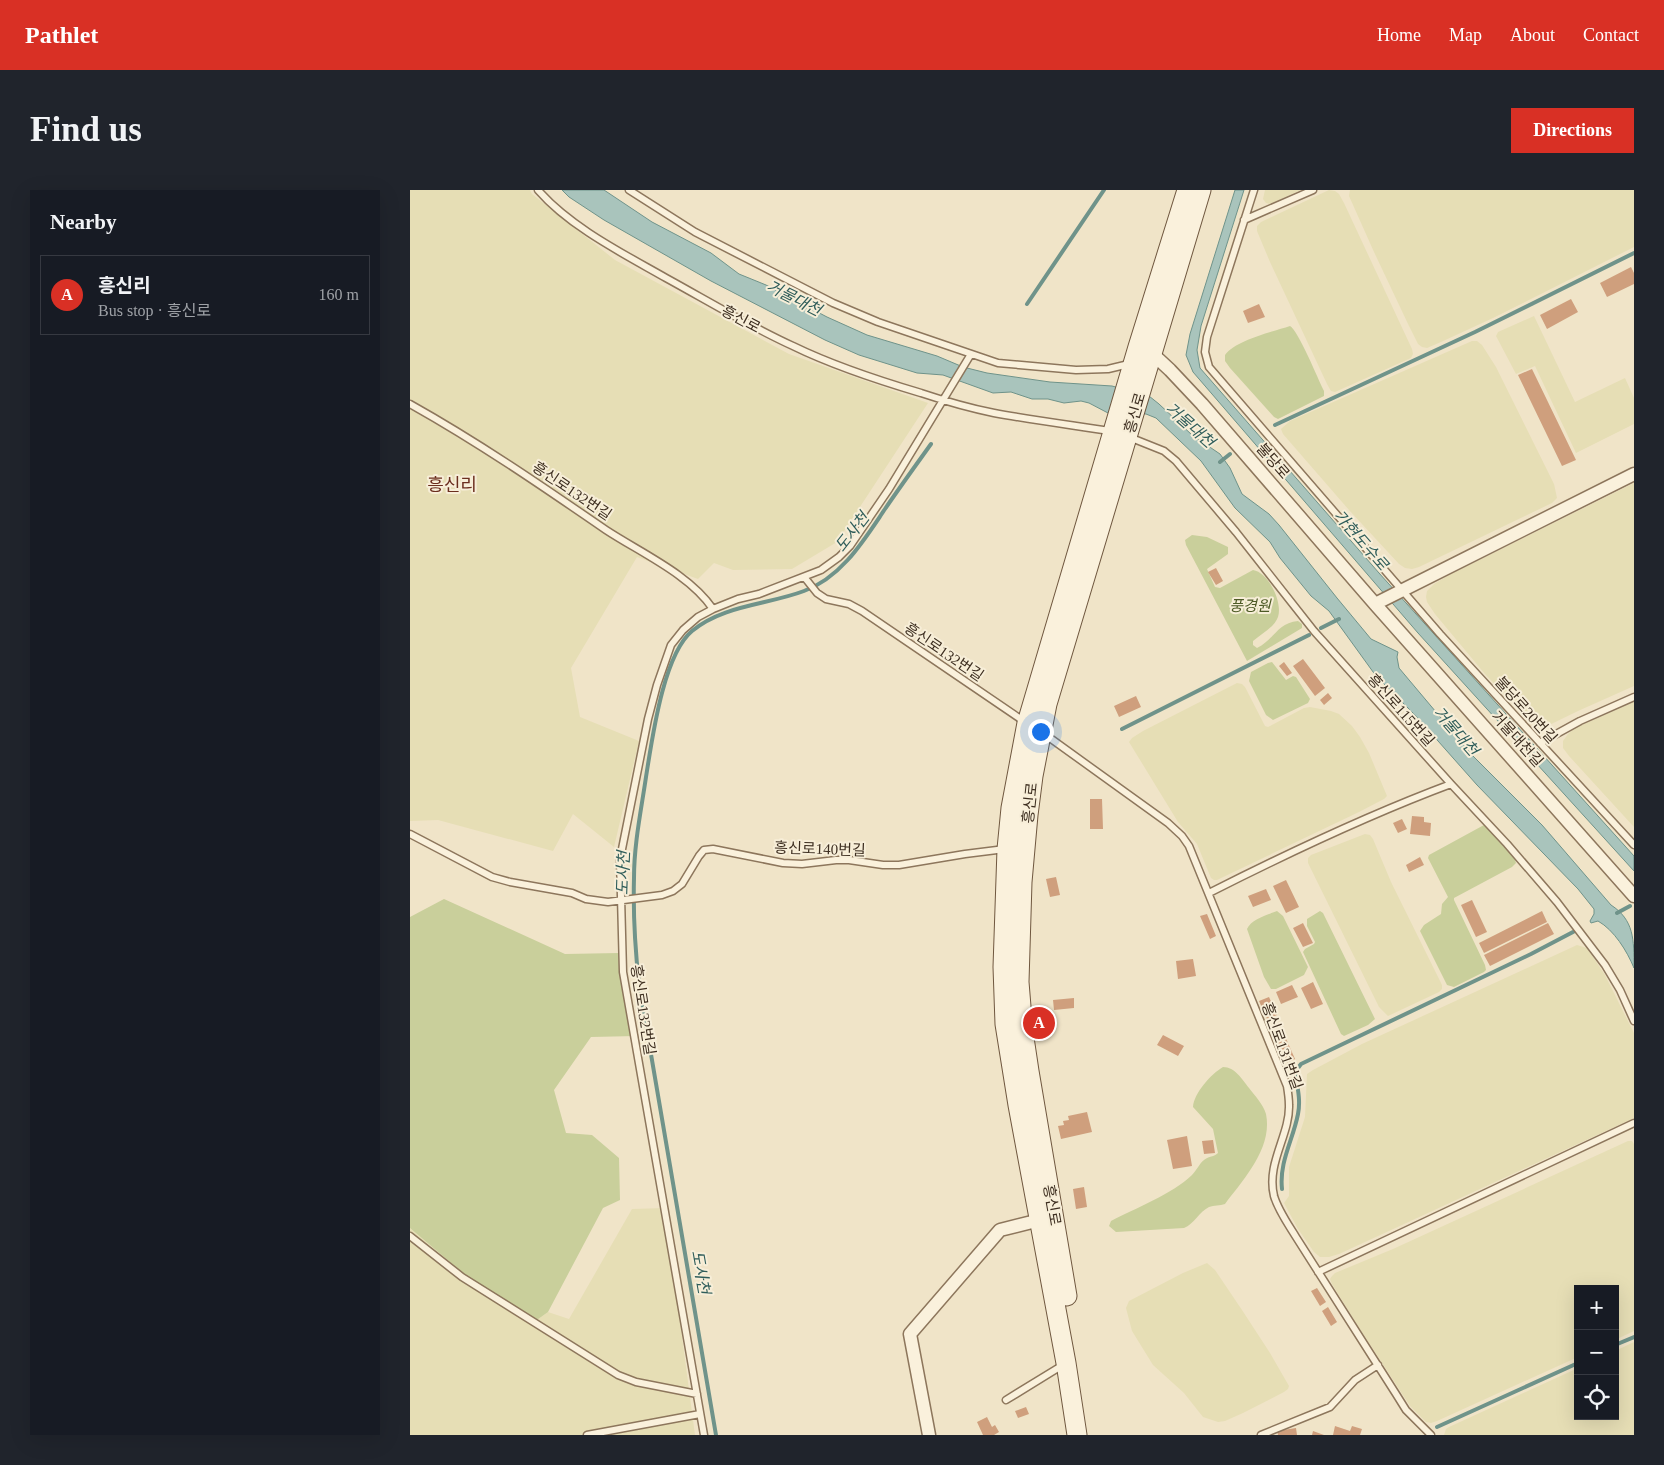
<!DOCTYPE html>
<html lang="en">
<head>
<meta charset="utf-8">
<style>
	body { margin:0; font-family:"Times New Roman","Noto Sans KR",serif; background:#20242c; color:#f1f3f6 }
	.controls { position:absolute; right:15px; bottom:15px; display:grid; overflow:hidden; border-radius:0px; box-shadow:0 5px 20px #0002 }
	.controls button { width:45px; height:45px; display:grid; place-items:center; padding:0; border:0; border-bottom:1px solid #363941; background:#171b24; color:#f1f3f6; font:25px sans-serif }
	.you { position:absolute; left:630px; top:541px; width:18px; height:18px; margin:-12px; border:4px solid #fff; border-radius:50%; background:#1a73e8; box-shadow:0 0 0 8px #1a73e833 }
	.badge { display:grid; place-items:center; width:32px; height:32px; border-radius:50%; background:#d93025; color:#fff; font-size:16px; font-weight:700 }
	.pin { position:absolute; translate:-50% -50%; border:2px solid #fff; box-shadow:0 1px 5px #0006 }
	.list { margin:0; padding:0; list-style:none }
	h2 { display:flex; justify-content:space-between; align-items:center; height:65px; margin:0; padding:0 20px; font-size:21px }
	h2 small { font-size:16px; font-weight:400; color:#9ea1a6 }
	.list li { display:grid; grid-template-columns:32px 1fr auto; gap:15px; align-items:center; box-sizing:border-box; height:80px; margin:0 10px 10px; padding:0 10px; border:1px solid #363941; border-radius:0px }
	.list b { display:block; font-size:19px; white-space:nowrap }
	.list p { margin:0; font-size:16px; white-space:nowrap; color:#9ea1a6 }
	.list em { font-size:16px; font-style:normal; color:#9ea1a6 }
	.icon { flex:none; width:28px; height:28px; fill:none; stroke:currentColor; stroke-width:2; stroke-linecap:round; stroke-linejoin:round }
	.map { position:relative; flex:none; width:1224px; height:1245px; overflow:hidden; border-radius:0px }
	header { display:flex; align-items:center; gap:30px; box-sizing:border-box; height:70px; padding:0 25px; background:#d93025; color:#fff }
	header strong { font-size:24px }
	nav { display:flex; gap:28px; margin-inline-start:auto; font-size:18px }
	.intro { display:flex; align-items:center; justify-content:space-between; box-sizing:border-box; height:120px; padding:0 30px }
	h1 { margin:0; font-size:35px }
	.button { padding:12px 22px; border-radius:0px; background:#d93025; color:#fff; font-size:18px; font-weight:700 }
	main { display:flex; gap:30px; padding:0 30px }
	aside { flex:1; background:#171b24; border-radius:0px; box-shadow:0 5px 20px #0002 }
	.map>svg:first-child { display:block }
	.farmland { fill:#e6deb5 }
	.green { fill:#c9cf9b }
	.water { fill:#a9c4bc; stroke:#6f938a }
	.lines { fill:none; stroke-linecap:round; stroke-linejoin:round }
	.stream { stroke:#6f938a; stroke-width:4 }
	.building { fill:#cf9f7d }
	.lane-casing { stroke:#8d765c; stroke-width:9 }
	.street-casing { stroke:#8d765c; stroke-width:15 }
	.secondary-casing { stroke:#6f573f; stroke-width:21 }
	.lane { stroke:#faf1dc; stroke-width:6 }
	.street { stroke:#faf1dc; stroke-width:12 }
	.secondary { stroke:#faf1dc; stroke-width:19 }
	.labels { text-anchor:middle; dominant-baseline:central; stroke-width:4; stroke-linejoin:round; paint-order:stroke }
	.street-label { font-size:15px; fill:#3d2e20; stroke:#f7eed8 }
	.park-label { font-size:15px; font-style:italic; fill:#4d5a26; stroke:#f7eed8 }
	.water-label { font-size:16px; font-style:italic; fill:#2f5d5a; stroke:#f7eed8 }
	.quarter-label { font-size:18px; fill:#6b2e1e; stroke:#f7eed8 }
</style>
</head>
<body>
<header>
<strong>Pathlet</strong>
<nav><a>Home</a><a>Map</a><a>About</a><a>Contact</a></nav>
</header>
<div class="intro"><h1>Find us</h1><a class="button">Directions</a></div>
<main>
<aside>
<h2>Nearby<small></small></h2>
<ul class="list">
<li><span class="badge">A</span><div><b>흥신리</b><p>Bus stop · 흥신로</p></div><em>160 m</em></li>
</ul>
</aside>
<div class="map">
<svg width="1224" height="1245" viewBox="0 0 1224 1245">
	<rect width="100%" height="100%" fill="#f0e4c8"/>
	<path class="farmland" d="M0,0H120L122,4L205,70L379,164L518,213L427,352L382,379L323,380L304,373L288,389L227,367L161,478L170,527L229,551L204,657L163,624L143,661L28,630L0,631Z
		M855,0H891L860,14L856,13L853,9Z
		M919,0L925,1L929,4L934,13L1002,159L1003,164L1001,168L925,202L921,201L917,194L860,72L847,41V36L851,32Z
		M940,0H1224V57L1083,128L1031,152L1017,158L1012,157L1008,154L999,136L964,62L939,6Z
		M1124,126L1165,212L1215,188L1224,208V234L1166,263L1125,176L1106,184L1086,146L1088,142Z
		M1062,151H1067L1072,155L1086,177L1144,294L1147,308L1142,313L1009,377L1002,379L995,378L989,374L939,320L873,244L871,239L880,231Z
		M1224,293V496L1168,521L1129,540L1075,484L1025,424L1017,412L1016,407L1017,401L1024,394L1041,384Z
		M827,493L832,494L835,497L855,536L858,537L894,518L900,517L921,521L929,524L942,536L950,547L959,563L977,606L974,609L949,622L807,690H804L801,688L787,654L768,632L719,552L722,548L733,541Z
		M1224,512V637L1159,566L1153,558V551L1158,544L1165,538Z
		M955,644L960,645L963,649L981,692L1032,795V799L1029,802L978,826L969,817L898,673V668L901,665Z
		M1167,755L1177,758L1195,785L1224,843V928L929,1064L919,1067H910L904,1062L888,1039L874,1013L879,1006V977L895,927L897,884L903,880L952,854Z
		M1218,951H1222L1224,954V1141L1205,1150V1099H1168V1167L1027,1231L1021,1233L1016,1232L1000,1216L946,1133L922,1094L920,1089L922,1086L925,1083L983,1059Z
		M255,1018L285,1245H0V1038L60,1089L124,1132L138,1122L159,1129L222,1019Z
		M797,1073L805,1080L832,1120L860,1163L879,1196L878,1199L874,1202L833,1223L815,1231L808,1232L793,1227L774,1203L743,1175L722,1141L716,1118L719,1111L773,1083Z
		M1224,1152V1245H1034L1036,1239L1039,1237L1168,1178V1226H1205V1161Z"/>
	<path class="green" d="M880,136C888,140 908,189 914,201V206L868,229L864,227L820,178L815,171V165C826,150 862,142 880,136Z
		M782,345L797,347L818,357V364L797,379L805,397L810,398L843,380C858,382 873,412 868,427C864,438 851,444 843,451V455L847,458C864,450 867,433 888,431L892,434V438L837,471L776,355L775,350Z
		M862,472L876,490L883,486L886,487L900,509L898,513L863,530L856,525L839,491L841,482L858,473Z
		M1074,635L1104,667L1106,673L1102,677L1044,708V710L1075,775L1076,780L1074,782L1044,797L1037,795L1010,741L1014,735L1031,724L1032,714L1038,707L1018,668L1019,665Z
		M34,709L155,764L209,763L226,846L181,847L144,900L156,943L182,945L209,968L210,1010L193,1018L138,1122L124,1132L60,1089L0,1038V727Z
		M867,721L873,726L898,777L894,785L866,799H861L854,787L837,739C841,729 857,725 867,721Z
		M910,721L913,723L965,829L958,835L934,846L931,844L893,762L895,759L904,754L905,752L897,736V729Z
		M813,877C825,877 832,889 839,898C845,906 853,914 856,924C863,958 833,990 815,1014C810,1016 804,1015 799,1017C789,1022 784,1034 774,1038L706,1042L699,1036L701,1031C726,1018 762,1004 782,985C787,980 789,974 794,970C799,966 804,967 808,963L803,939L783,917C784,903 801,884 813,877Z"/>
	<path class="water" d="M152,0H194L242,32L301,63L329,84L356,95L417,127L457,145L527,166L553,177L577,183L640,192L702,196L739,206L749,214L782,245L810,264L820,278L832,304L859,324L869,335L927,408L961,449L988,462L987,467L989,478L1063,566L1132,635L1201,715C1224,730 1224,749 1224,778C1217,761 1204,740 1188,731L1181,733L1180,731L1184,724V719L1168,699L1067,595L1005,525L966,486L919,421L901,406L870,368L860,352L825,318L791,271L746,228L736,224L716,222L698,223L679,213L671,211L654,213L638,209H622L601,202L583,203L533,185L507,183L449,165L415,150L301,91L194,30L159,7Z
		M825,0H834L791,136L787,160L790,178L969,383L1224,666V681L1008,443L783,182L776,165L780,144Z"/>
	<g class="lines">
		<path class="stream" d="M617,114L694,0
			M865,235L1065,142L1224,63
			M810,272L820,264
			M911,438L929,429
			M712,539L899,445
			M1207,723L1220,716
			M872,999C869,972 883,950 888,924C891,909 887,896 885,882L891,874L1121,764L1163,742
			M1205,1155L1224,1147
			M1027,1237L1168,1173
			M306,1245L229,794C225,758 223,724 224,688C224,654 231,621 236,587C242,550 253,465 282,441C313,415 357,415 394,401C432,387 454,350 475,319C490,297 506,275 521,254"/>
	</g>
	<path class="building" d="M1221,77L1224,83V94L1197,107L1190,93Z
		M1161,109L1168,122L1137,139L1130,125Z
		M849,114L855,127L838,133L833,121Z
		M1122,179L1166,270L1152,276L1108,185Z
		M806,378L813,391L806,395L798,382Z
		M893,469L915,498L905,506L883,476Z
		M874,472L882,483L877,486L869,476Z
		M918,503L922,508L914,515L910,510Z
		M726,506L731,517L709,527L704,516Z
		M680,609H692L693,639H680Z
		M1002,626L1014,627V632L1021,633L1020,646L1000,644Z
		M992,629L997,639L988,643L983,633Z
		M1010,667L1014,675L999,682L996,675Z
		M646,687L650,705L640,707L636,689Z
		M876,690L889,717L876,723L863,696Z
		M856,699L861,710L843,717L838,706Z
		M1062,710L1077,742L1066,747L1051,715Z
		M1132,721L1137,732L1074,763L1069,753Z
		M797,724L806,746L800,749L790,726Z
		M893,733L903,753L893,757L883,738Z
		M1138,733L1144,744L1080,776L1074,765Z
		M783,769L786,786L768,789L766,771Z
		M903,792L913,814L901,819L891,798Z
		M882,795L888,807L871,814L866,802Z
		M859,807L867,825L857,829L849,811Z
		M664,808V818L644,820L643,810Z
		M874,844L885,869L877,873L866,848Z
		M753,845L774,856L768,866L747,855Z
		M677,922L682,942L651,949L648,936L654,935L653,931L659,930L658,926Z
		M777,946L782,976L763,979L757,950Z
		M803,950L805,963L794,964L792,951Z
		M674,997L677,1017L666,1019L663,999Z
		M907,1098L916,1112L910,1116L901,1101Z
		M918,1117L927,1132L921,1136L912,1121Z
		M616,1217L619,1224L608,1228L605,1221Z
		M577,1227L582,1237L585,1235L589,1242L584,1245H573L567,1232Z
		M925,1236L940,1241L942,1236L952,1239L950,1245H923Z
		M886,1238L887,1245H868L867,1241Z
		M903,1241L914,1245H902Z"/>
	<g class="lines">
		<defs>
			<path id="lane" d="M128,0C160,37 214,64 256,88C298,111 339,136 383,156C424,176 467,190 511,203C535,211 559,218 584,223C622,230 661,235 700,241
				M219,0L285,42L423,113L468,132L588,173L666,180L698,179L719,174
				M844,0L797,147L795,162L799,177L1030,444L1224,655
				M834,30L903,0
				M0,214C68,252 132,296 196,340C231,363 279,384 303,419
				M719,247L754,261L766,271L826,342L904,441L1041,594L1097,654L1147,712L1195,775L1210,800L1224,831
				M395,388L407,403L416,409L439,414L452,421L615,532
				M633,543L758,633L772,646L779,656L877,896C878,902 879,909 879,915C880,945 856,973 864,1006C868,1020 878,1034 886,1047L986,1204L996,1220L1021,1245
				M1130,553L1170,531L1224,507
				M0,644L82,687L100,692L162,703L176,709L198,712L252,705L263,701L272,694L289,666L294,660L303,659L373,673L392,674L426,670H439L473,675H489L555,664L595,659
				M799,703C878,663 958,625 1041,594
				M0,1046L52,1087L208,1185L226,1192L287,1204
				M908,1082L1224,933
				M596,1210L653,1175
				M177,1245L290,1224
				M294,1245L213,782L210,669L238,529L247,495L261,455L273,440L288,427L303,419L328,409L349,404L411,380L429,367L440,356L479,299L561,164
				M851,1245L920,1217L945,1190L968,1175"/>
			<path id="street" d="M736,161L746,167L760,180L792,214L965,414L1224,706
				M965,414L1224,284
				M519,1245L500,1144L590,1040L630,1030"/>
			<path id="secondary" d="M657,1106L619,881L613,841L609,792L612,692L618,625L623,586L637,514L791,0
				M667,1245L656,1173L608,915L595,834L593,777L597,659L601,618L617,533L728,157L777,0"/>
		</defs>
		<use href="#lane" class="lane-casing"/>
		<use href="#street" class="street-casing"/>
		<use href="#secondary" class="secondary-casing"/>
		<use href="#lane" class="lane"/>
		<use href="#street" class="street"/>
		<use href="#secondary" class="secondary"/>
	</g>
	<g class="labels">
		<g class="street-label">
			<text transform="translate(331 129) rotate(28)">흥신로</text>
			<text transform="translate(725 223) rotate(-74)">흥신로</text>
			<text transform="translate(863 271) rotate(49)">불당로</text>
			<text transform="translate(162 301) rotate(34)">흥신로132번길</text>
			<text transform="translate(534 462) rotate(34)">흥신로132번길</text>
			<text transform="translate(991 520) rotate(48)">흥신로115번길</text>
			<text transform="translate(1116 520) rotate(48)">불당로20번길</text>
			<text transform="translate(1107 549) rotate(48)">거물대천길</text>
			<text transform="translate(620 613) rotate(-84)">흥신로</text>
			<text transform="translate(410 659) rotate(2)">흥신로140번길</text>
			<text transform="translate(233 820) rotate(81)">흥신로132번길</text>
			<text transform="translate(872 856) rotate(70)">흥신로131번길</text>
			<text transform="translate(642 1015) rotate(80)">흥신로</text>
		</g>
		<g class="park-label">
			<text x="840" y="416">풍경원</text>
		</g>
		<g class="water-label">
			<text transform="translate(384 108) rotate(27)">거물대천</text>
			<text transform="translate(780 235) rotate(41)">거물대천</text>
			<text transform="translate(442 342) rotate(-52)">도사천</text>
			<text transform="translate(951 350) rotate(49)">가현도수로</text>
			<text transform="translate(1046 541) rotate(49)">거물대천</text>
			<text transform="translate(213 683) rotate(-88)">도사천</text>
			<text transform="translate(291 1082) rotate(80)">도사천</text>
		</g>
		<g class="quarter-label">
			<text x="42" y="295">흥신리</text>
		</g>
	</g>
</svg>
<div class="controls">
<button>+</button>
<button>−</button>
<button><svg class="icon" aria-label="locate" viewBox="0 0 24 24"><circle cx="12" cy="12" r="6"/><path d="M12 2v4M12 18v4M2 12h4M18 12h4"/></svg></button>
</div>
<div class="you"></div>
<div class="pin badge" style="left:629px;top:833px">A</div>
</div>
</main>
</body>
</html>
